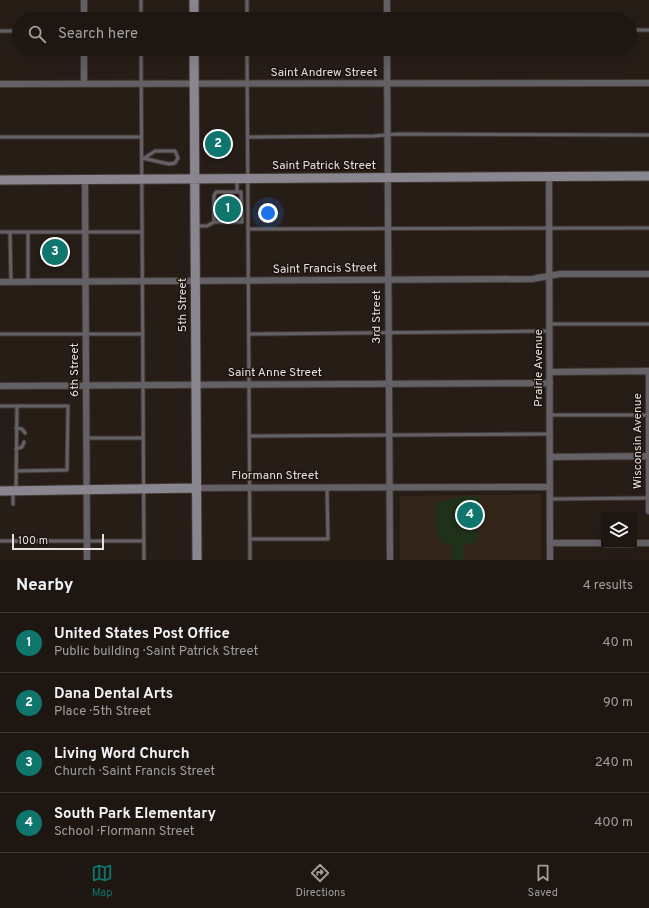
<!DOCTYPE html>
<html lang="en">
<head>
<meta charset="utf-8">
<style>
	body { margin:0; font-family:Overpass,sans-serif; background:#2a231f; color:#f1f3f6 }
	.controls { position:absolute; right:12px; bottom:12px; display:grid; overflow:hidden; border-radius:4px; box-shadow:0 4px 16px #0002 }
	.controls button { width:36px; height:36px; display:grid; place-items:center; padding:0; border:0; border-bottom:1px solid #3b3531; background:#1d1611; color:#f1f3f6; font:20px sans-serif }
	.scale { position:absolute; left:12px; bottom:10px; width:92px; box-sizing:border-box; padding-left:4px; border:2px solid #e5deda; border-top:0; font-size:11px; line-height:14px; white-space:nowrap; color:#e5deda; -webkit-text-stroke:3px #1d140e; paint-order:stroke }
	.you { position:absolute; left:268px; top:213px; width:14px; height:14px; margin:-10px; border:3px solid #fff; border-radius:50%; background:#1a73e8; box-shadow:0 0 0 6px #1a73e833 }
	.badge { display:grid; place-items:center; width:26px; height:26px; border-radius:50%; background:#0f766e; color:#fff; font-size:13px; font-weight:700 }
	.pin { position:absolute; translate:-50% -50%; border:2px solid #fff; box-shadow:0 1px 4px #0006 }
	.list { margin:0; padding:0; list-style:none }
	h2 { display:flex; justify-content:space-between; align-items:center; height:52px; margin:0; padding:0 16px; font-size:17px }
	h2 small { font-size:13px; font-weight:400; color:#a09f9f }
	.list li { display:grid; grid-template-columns:26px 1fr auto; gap:12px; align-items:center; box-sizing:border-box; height:60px; padding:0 16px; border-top:1px solid #3b3531 }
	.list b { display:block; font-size:15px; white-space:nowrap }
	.list p { margin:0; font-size:13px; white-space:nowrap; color:#a09f9f }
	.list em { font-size:13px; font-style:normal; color:#a09f9f }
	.icon { flex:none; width:22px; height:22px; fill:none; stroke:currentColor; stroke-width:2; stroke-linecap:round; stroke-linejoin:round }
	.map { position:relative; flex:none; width:649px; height:560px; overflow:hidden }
	.search { position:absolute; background:#1d1611; box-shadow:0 4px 16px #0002; left:12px; right:12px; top:12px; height:44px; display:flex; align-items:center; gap:10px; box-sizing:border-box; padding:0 14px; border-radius:22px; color:#a09f9f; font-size:15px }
	.sheet { height:292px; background:#1d1611 }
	nav { display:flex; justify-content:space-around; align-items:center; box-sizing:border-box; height:56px; border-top:1px solid #3b3531; background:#1d1611; font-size:11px; color:#a09f9f }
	nav a { display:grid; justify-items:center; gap:2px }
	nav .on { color:#0f766e }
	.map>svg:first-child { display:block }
	.built { fill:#34251b }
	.green { fill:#1f3119 }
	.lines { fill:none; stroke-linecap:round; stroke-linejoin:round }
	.lane-casing { stroke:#423832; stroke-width:5 }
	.street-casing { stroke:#423832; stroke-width:8 }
	.secondary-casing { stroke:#423832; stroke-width:11 }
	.lane { stroke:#646166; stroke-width:3 }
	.street { stroke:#646166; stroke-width:6 }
	.secondary { stroke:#8a868f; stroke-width:9 }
	.labels { text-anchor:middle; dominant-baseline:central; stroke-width:3; stroke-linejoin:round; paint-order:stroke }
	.street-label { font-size:12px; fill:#e5deda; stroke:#1d140e }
</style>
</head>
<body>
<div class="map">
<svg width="649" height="560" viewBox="0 0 649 560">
	<rect width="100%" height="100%" fill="#271d17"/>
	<path class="built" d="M541,494V560H400V496Z"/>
	<path class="green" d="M458,497H480L481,503L477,542L464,545V560H452V545L442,543C435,530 435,518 436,503Z"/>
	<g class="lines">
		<defs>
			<path id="lane" d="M247,0V19
				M141,19V0
				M630,30H649
				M0,31H19
				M141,49L144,560
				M247,49L250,560
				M0,137H141
				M248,137L374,136L398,134L649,135
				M142,158L169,164L175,163L178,158L175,151H155L146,157
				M237,192V179
				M197,226H207L214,222H242L241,192H216L214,196V222
				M249,229L649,228
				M0,232H142
				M10,232L11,282
				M28,232V282
				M549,324H649
				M0,334H142
				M249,334L549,331
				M0,406H68L67,470L16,471
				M550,415H649
				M16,428L22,429L25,433
				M249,436L549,434
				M87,438H143
				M16,449L22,447L24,442
				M16,489L17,406
				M13,492V504
				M550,499L649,498
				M250,539H328L327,488
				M0,541H144"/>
			<path id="street" d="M387,0V19
				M84,19V0
				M387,49L390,560
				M0,84L649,83
				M84,84V49
				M549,176L550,560
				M85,179L87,560
				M0,282L532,279L560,274H649
				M649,371V511
				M550,372L649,371
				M0,386L550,383
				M550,457L649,456
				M197,488L550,487
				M550,543H604
				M634,543H649"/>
			<path id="secondary" d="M194,19V0
				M194,49L197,560
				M0,180L649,176
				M0,491L197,488"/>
		</defs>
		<use href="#lane" class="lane-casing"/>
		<use href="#street" class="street-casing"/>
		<use href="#secondary" class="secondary-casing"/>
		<use href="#lane" class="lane"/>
		<use href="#street" class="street"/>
		<use href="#secondary" class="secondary"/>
	</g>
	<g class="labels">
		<g class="street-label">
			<text x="324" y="73">Saint Andrew Street</text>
			<text x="324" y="166">Saint Patrick Street</text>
			<text transform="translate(325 269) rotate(-1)">Saint Francis Street</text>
			<text transform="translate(183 305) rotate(-90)">5th Street</text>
			<text transform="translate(377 317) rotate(-90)">3rd Street</text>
			<text transform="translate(539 368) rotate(-90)">Prairie Avenue</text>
			<text transform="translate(75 370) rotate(-90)">6th Street</text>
			<text x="275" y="373">Saint Anne Street</text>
			<text transform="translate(638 441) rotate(-90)">Wisconsin Avenue</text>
			<text x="275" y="476">Flormann Street</text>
		</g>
	</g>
</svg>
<div class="controls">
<button><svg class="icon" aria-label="layers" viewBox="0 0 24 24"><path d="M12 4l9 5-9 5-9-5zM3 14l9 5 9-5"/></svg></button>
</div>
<div class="scale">100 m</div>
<div class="you"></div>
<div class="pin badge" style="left:228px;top:209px">1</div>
<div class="pin badge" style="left:218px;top:144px">2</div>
<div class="pin badge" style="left:55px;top:252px">3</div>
<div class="pin badge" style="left:470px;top:515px">4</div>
<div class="search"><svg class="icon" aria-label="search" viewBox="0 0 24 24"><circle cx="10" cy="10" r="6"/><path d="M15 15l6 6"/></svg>Search here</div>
</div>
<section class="sheet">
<h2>Nearby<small>4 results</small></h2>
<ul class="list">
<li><span class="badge">1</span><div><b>United States Post Office</b><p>Public building · Saint Patrick Street</p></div><em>40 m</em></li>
<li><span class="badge">2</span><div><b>Dana Dental Arts</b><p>Place · 5th Street</p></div><em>90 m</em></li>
<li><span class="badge">3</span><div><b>Living Word Church</b><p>Church · Saint Francis Street</p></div><em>240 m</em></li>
<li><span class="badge">4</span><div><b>South Park Elementary</b><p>School · Flormann Street</p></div><em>400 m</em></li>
</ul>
</section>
<nav>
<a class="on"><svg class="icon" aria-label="map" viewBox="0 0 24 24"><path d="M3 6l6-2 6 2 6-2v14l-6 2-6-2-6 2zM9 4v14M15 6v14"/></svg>Map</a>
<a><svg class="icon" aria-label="directions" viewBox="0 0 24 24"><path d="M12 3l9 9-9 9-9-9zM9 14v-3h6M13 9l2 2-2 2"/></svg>Directions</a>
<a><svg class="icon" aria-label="saved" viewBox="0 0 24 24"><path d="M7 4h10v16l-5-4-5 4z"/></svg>Saved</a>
</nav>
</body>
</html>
